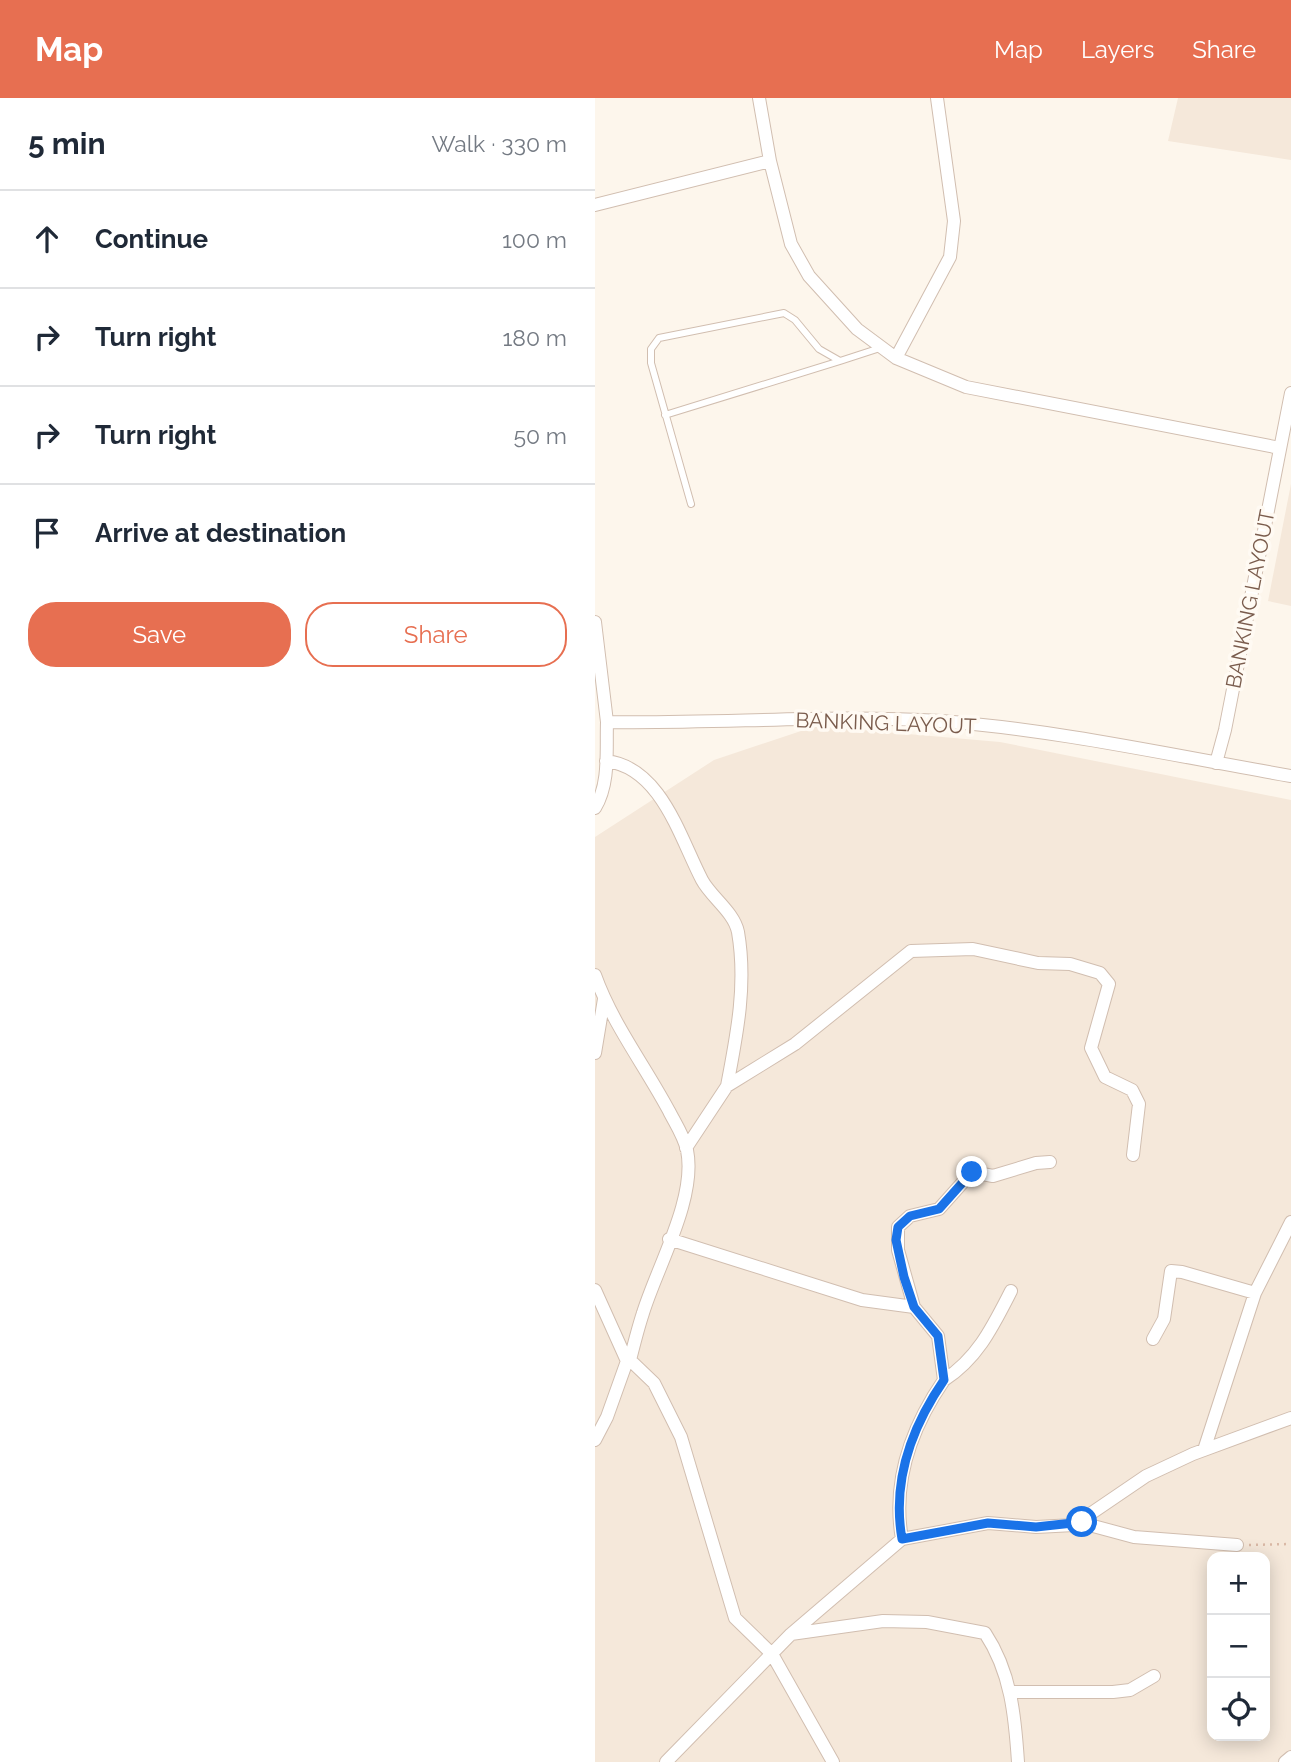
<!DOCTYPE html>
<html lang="en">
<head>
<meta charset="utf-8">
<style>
	body { margin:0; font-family:Raleway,sans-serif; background:#f6f6f7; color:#1f2937 }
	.controls { position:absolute; right:21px; bottom:21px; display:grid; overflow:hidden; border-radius:14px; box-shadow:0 4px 18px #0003 }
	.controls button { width:63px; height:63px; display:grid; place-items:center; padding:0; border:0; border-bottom:2px solid #e0e1e3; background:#fff; color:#1f2937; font:35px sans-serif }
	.stop { position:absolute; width:21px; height:21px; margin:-16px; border:5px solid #1a73e8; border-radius:50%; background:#fff }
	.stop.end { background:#1a73e8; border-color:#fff; box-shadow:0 2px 7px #0008 }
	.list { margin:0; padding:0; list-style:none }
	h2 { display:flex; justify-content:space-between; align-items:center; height:91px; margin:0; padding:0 28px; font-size:30px }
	h2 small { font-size:23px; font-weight:400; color:#747a83 }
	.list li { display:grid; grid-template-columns:46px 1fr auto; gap:21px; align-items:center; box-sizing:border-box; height:98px; padding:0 28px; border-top:2px solid #e0e1e3 }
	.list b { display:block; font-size:26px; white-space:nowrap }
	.list em { font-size:23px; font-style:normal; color:#747a83 }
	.actions { display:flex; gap:14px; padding:21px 28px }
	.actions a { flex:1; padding:16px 0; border:2px solid #e76f51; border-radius:28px; text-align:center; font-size:24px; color:#e76f51 }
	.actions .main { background:#e76f51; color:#fff }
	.icon { flex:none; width:38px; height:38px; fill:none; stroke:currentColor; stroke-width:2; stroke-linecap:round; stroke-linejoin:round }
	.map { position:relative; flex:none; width:696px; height:1664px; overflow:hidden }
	header { display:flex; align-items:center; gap:42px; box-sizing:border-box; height:98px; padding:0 35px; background:#e76f51; color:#fff }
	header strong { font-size:33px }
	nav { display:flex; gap:38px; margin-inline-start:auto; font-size:24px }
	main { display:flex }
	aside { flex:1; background:#fff }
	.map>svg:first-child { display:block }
	.residential { fill:#f5e8da; fill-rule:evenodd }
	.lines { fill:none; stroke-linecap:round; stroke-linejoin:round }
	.lane-casing { stroke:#d1beb0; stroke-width:8 }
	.street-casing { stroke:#d1beb0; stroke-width:14 }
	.path { stroke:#d9b8a5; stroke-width:2.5; stroke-dasharray:2 5; stroke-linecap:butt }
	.lane { stroke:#fff; stroke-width:6 }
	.street { stroke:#fff; stroke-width:12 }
	.route { stroke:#1a73e8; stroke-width:9 }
	.labels { text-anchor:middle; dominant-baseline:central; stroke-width:7; stroke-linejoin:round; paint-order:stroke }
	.street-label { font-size:21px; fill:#7a5c4d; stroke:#fffaf3 }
</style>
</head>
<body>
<header>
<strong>Map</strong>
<nav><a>Map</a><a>Layers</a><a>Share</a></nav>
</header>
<main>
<aside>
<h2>5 min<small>Walk · 330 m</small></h2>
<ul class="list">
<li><svg class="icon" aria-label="ahead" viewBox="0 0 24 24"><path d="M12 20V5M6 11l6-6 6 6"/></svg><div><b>Continue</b></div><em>100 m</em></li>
<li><svg class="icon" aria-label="right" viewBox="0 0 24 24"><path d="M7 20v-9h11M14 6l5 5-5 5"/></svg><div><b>Turn right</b></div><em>180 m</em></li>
<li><svg class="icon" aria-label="right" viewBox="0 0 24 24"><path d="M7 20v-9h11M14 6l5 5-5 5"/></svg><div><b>Turn right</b></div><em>50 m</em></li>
<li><svg class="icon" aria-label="arrive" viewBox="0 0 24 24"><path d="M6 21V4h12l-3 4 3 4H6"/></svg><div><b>Arrive at destination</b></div></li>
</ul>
<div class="actions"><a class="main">Save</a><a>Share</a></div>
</aside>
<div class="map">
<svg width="696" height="1664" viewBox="0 0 696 1664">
	<rect width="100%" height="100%" fill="#fdf6ec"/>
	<path class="residential" d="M583,0H696V62L573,43Z
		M696,386V508L673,503Z
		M221,628L405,644L696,702V1664H0V739L119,662ZM617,1459H670V1638H617Z"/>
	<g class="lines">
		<defs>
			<path id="lane" d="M70,317L245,263
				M96,406L56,265V251L64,240L189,215L200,222L224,251L245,263L285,250"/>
			<path id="street" d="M164,0L175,63
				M0,107L175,63L196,146L214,178L262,231L301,260L371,289L685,350
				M301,260L355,159L359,123L342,0
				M0,524L12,624
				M11,663C66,669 85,740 107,782C116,799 139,814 143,834C152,886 142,936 132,988
				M621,665L630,632L696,295
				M0,710C15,685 11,653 12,624C123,626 235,616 346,623C463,632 580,658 696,678
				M0,877C17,925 50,968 74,1013C80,1025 89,1038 92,1052C102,1100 62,1169 48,1215C43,1230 39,1246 35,1262L32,1263L12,1319L0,1342
				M0,955L9,901
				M91,1050L132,988L200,946L316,853L378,851L443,865L475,866L505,875L514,886L496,950L510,979L537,992L544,1006L538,1057
				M74,1141L267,1202L319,1209L343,1238L349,1282C316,1330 297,1384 307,1441
				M0,1192L32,1263
				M319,1209L303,1152V1129L315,1118L344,1111L377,1074L398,1078L441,1065L455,1064
				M558,1241L569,1221L576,1173L587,1174L660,1195
				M35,1262L59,1285L86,1339L140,1520L177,1556L238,1664
				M349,1282C383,1260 398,1228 416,1193
				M609,1352L660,1195L696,1124
				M487,1425L539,1439L642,1447
				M196,1536L288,1523L332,1524L390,1535C416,1574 420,1618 423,1664
				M415,1594H518L535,1592L559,1578
				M71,1664L196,1536L307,1441L393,1425L441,1429L479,1427L551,1378L598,1356L696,1320
				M690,1664L696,1659"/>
		</defs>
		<use href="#lane" class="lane-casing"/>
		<use href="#street" class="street-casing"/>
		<path class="path" d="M654,1447L696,1446"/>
		<use href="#lane" class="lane"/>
		<use href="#street" class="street"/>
	</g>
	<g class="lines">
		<path class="route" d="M377,1074L344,1111L315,1118L303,1129L301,1142L309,1179L319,1209L343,1238L349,1282C316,1330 297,1384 307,1441L393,1425L441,1429L487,1424"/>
	</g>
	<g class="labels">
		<g class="street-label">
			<text transform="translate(655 501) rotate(-79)">BANKING LAYOUT</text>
			<text transform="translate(291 625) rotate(2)">BANKING LAYOUT</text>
		</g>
	</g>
</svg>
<div class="controls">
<button>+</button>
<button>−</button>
<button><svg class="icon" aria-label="locate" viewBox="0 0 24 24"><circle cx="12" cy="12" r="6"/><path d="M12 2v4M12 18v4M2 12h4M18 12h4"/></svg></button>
</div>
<div class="stop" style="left:487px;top:1424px"></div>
<div class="stop end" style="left:377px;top:1074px"></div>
</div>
</main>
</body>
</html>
